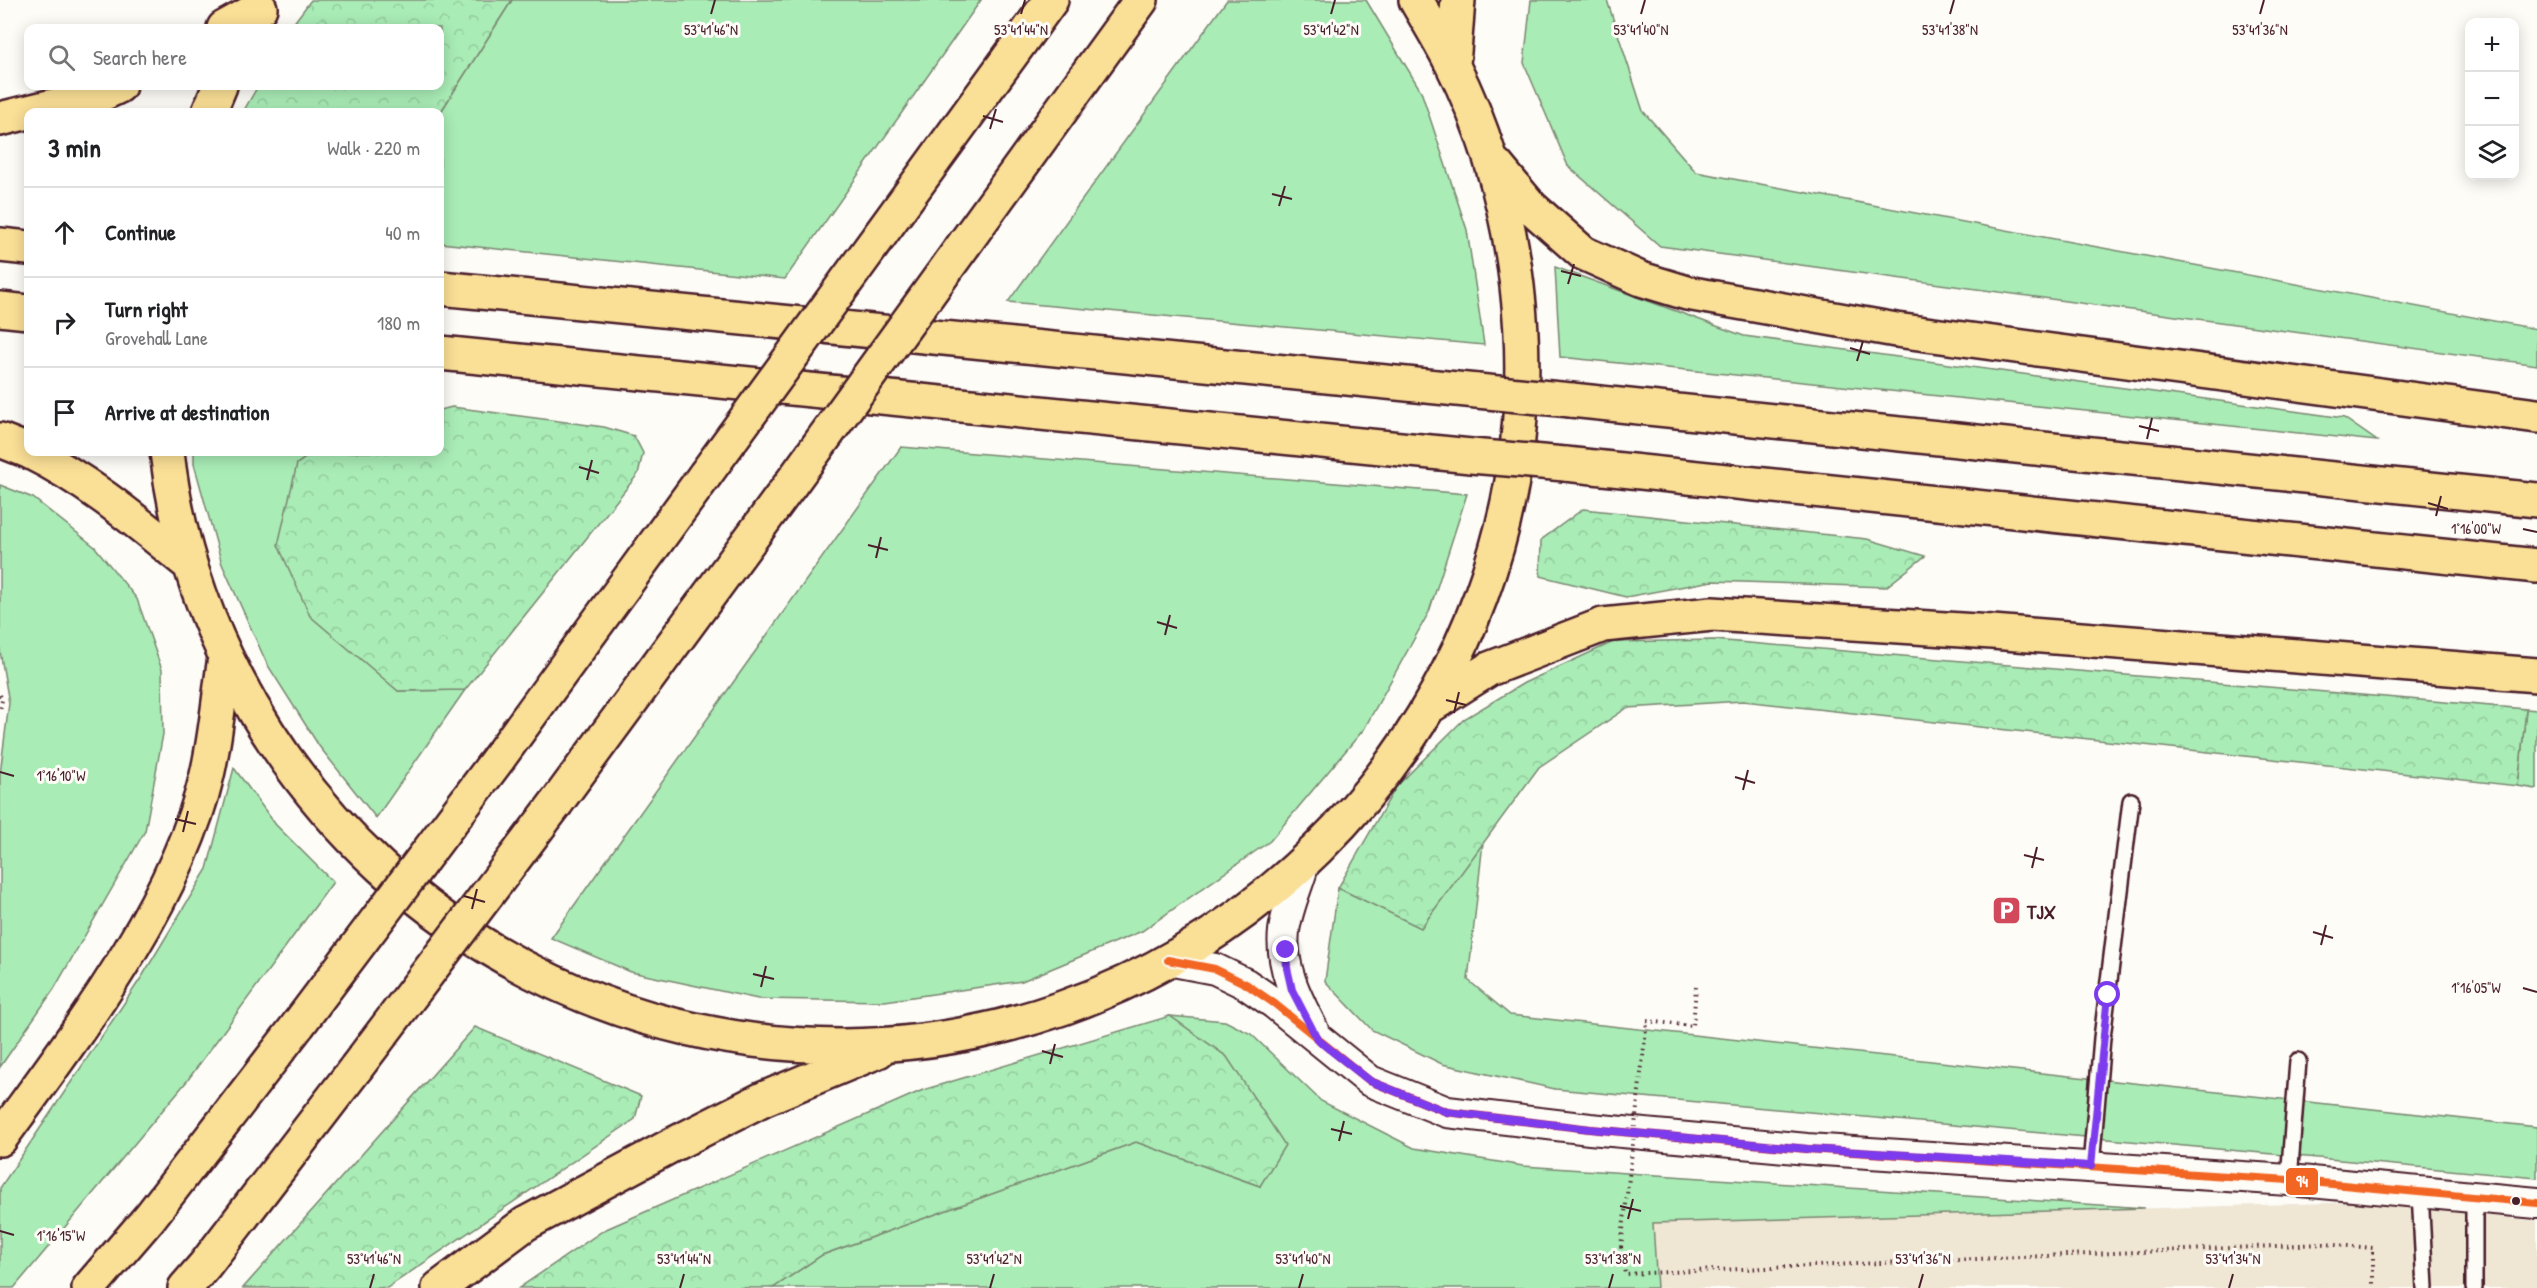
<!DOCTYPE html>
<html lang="en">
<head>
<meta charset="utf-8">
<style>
	body { margin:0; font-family:"Patrick Hand",sans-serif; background:#f2f2f2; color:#202124 }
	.controls { position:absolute; right:18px; top:18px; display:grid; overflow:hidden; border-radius:12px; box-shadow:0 3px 15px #0003 }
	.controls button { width:54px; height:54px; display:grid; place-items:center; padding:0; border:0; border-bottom:2px solid #e0e0e0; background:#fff; color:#202124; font:30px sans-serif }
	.stop { position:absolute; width:18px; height:18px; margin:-14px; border:4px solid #7c3aed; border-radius:50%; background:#fff }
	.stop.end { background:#7c3aed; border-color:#fff; box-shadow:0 2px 6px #0008 }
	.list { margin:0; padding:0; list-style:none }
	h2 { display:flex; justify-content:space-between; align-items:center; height:78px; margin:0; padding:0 24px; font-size:26px }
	h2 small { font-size:20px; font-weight:400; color:#757577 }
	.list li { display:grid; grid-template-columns:39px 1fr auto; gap:18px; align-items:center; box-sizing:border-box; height:90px; padding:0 24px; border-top:2px solid #e0e0e0 }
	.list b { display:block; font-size:22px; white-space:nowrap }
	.list p { margin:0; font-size:20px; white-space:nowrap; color:#757577 }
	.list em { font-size:20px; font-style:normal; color:#757577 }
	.icon { flex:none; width:33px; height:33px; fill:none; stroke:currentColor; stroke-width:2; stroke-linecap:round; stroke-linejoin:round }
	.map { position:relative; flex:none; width:2537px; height:1288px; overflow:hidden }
	.search { position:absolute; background:#fff; box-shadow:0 3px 15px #0003; left:24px; top:24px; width:420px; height:66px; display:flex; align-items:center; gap:15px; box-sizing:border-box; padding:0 21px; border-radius:12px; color:#757577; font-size:22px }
	.panel { position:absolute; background:#fff; box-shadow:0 3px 15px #0003; left:24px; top:108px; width:420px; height:348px; border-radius:12px }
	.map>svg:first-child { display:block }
	.built { fill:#efe6d4 }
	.green { fill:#a9ecb6; stroke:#7a8670; stroke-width:1.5 }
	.forest { fill:url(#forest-crowns); stroke:#7a8670; stroke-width:1.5 }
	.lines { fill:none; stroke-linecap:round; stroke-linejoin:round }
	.lane-casing { stroke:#4a1f2b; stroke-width:20 }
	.street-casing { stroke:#4a1f2b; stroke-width:34 }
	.highway-casing { stroke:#4a1f2b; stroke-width:38 }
	.path { stroke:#4a1f2b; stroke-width:4; stroke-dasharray:1.5 4.5; stroke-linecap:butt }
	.lane { stroke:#fdfcf7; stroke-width:15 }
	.street { stroke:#fdfcf7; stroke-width:30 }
	.highway { stroke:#fadf96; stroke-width:33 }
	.highway-bridge-casing { stroke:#4a1f2b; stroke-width:38; stroke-linecap:butt }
	.path-bridge { stroke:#4a1f2b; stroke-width:4; stroke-dasharray:1.5 4.5; stroke-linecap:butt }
	.highway-bridge { stroke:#fadf96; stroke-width:33 }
	.bus-1-casing { stroke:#fdfcf7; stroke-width:12 }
	.bus-1 { stroke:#f26522; stroke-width:8 }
	.route { stroke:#7c3aed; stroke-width:8 }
	.ticks { fill:none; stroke:#4a1f2b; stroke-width:2 }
	.bus-dot { fill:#4a1f2b; stroke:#fdfcf7; stroke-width:2 }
	.labels { text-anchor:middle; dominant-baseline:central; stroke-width:6; stroke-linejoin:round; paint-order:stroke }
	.poi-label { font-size:20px; font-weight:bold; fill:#4a1f2b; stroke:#fdfcf7; text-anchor:start }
	.ticks-label { font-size:15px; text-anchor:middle; fill:#4a1f2b; stroke:#fdfcf7; stroke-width:6; stroke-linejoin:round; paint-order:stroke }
	.line-badge { stroke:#fdfcf7; stroke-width:2 }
	.badge-label { font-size:16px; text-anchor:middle; font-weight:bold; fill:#fff }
</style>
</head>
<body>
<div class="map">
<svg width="2537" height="1288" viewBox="0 0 2537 1288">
	<defs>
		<pattern id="forest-crowns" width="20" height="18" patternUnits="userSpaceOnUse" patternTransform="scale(1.5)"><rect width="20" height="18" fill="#a9ecb6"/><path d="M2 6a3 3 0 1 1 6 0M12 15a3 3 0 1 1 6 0" fill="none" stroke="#93ca9d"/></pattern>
	</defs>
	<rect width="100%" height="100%" fill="#fdfcf7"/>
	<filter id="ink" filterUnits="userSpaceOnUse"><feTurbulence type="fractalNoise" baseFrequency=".0167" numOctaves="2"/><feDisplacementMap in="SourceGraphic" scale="12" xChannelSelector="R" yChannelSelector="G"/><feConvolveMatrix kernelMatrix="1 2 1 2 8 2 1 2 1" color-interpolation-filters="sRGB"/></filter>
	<g filter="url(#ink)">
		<path class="built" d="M2361,1202L2537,1221V1288H848L1526,1227Z"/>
		<path class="green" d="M512,0H981L785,279L440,243V113Z
			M1227,0H1366L1421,91L1467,230L1484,345L1008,302Z
			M1531,0H1607L1643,111L1696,172L2537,329V365L1660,246L1568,166L1524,63Z
			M1555,267L1744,336L2344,418L2377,441L1560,357Z
			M901,447L1467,494L1429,612L1364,729L1270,841L1142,931L1022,981L885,1001L758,999L631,972L551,938Z
			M194,452H314L297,464L398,691L465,690L376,818L319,746L267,664L222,564L194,464Z
			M0,485L33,498L95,547L137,599L162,670L163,734L145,831L54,989L0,1067V774L9,703L0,651Z
			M2526,709L2537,710V789L2518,786Z
			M234,768L276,825L333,882L187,1081L14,1288H0V1188L143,975L207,869Z
			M1483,842L1468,980L1510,1015L2537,1127V1178L1555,1089L1442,1064L1372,1030L1325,981L1338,888L1421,927Z
			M1170,1016L1225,1021L1251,1034L1321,1101L1414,1148L1523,1166L2145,1208L1653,1223L1657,1288H773L822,1255L1136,1142L1260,1186L1227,1057Z"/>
		<path class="forest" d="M311,0H512L440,113L243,112L258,86H440V28H290Z
			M452,407L604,427L634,436L643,453L638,474L465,690L398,691L310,616L278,545L297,464L314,452H440V410Z
			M1583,509L1867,539L1925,556L1886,587L1712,581L1626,597L1540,576L1541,540Z
			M1714,640L2526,709L2518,786L1743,701L1627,708L1539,767L1421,928L1338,888L1396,787L1464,719L1524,683L1613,642Z
			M1170,1016L1227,1057L1285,1145L1260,1186L1136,1142L822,1255L773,1288H519L604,1230L923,1090Z
			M475,1027L641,1096L635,1119L387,1288H243Z"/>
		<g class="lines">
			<defs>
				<path id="lane" d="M2091,1166L2102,1038L2131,801
					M2289,1180L2298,1061
					M2420,1192L2425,1288
					M2474,1197V1288"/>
				<path id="street" d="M1304,863C1298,885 1287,908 1284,931C1280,967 1297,999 1313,1030
					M1168,960L1215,969L1246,984L1275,1004L1370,1081L1447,1112L1590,1129L1807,1149L2289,1180L2537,1203"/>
				<path id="highway" d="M224,28L260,8
					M1453,65L1458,0
					M209,112L220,86
					M0,119L102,94L119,86
					M1496,165L1531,207L1583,253L1641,279L1687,293L1896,330L2537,416
					M880,235L1051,0
					M965,243L1141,0
					M0,245L28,248
					M440,288L1477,391
					M0,309L28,312
					M440,353L1471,456
					M1571,400L2537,500
					M0,440L28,451
					M30,452C89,481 138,523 189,564
					M167,452C185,611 264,759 381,867C483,961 614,1022 752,1040C1188,1097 1569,724 1517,286C1508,210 1487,133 1452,64C1441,42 1428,21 1416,0
					M1565,464L2537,566
					M1432,705L1489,669L1603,625L1712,614L1992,632L2537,675
					M498,759L705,475
					M557,802L790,485
					M0,1139C77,1033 177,903 207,775C216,737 219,696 225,657
					M89,1288L150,1217L298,1025
					M185,1288L205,1265L356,1068
					M439,1288L525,1224L674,1144L763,1099L878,1051"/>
			</defs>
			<use href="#lane" class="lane-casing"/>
			<use href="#street" class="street-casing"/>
			<use href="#highway" class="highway-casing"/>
			<path class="path" d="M0,695L2,700L0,710
				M1647,1021L1693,1026L1696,987
				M1621,1247L1625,1274L2324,1244L2373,1248V1288"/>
			<use href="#lane" class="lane"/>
			<use href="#street" class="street"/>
			<use href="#highway" class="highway"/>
			<defs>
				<path id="highway-bridge" d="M1477,391L1571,400
					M1471,456L1565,464
					M705,475L880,235
					M790,485L965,243
					M298,1025L498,759
					M356,1068L557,802"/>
			</defs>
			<use href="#highway-bridge" class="highway-bridge-casing"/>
			<path class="path-bridge" d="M1621,1247L1647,1021"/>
			<use href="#highway-bridge" class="highway-bridge"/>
			<defs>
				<path id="bus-1" d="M1168,960L1215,969L1246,984L1275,1004L1370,1081L1447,1112L1590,1129L1807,1149L2289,1180L2537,1203"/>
			</defs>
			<use href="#bus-1" class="bus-1-casing"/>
			<use href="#bus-1" class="bus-1"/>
		</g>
	</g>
	<g class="lines" filter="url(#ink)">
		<path class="route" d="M1286,950L1287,968L1292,990L1318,1040L1370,1081L1447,1112L1590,1129L1808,1149L2091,1166L2108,995"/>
	</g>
	<path class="ticks" d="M711,14L715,0M1021,14L1025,0M1331,14L1335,0M1641,14L1645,0M1950,14L1954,0M2260,14L2264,0M983,116L1003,122M990,129L996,109M1272,194L1292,199M1279,206L1285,186M1561,271L1581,276M1568,284L1574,264M1850,348L1870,354M1857,361L1863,341M2139,426L2159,431M2147,439L2152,418M579,467L599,473M587,480L592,460M2428,503L2448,509M2436,516L2441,496M2523,529L2537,532M868,545L888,550M876,558L881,537M1157,622L1177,628M1165,635L1170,615M1446,700L1466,705M1454,713L1459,692M0,772L14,776M1735,777L1755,783M1743,790L1748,770M175,819L196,824M183,832L188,811M2024,855L2044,860M2032,868L2037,847M464,896L485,902M472,909L477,889M2313,932L2333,938M2321,945L2326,925M753,974L774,979M761,987L766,966M2523,988L2537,992M1042,1051L1063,1057M1050,1064L1055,1044M1331,1129L1352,1134M1339,1141L1344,1121M1620,1206L1641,1211M1628,1219L1633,1199M0,1231L14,1235M370,1288L374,1274M680,1288L684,1274M990,1288L994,1274M1299,1288L1303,1274M1609,1288L1613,1274M1919,1288L1923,1274M2229,1288L2233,1274"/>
	<defs>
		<symbol id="parking-square" viewBox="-11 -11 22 22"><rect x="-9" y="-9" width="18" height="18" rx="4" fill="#d1495b" stroke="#fdfcf7"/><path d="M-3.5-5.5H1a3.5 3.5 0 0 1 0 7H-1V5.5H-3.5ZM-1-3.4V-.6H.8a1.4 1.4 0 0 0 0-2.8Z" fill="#fff"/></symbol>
	</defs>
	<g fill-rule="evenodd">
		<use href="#parking-square" x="1990" y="894" width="33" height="33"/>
	</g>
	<circle class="bus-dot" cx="2516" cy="1201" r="5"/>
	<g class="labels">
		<g class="poi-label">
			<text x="2027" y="911">TJX</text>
		</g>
	</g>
	<g class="ticks-label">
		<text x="1641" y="35">53°41'40"N</text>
		<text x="711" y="35">53°41'46"N</text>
		<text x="1021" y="35">53°41'44"N</text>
		<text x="1331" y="35">53°41'42"N</text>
		<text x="1950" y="35">53°41'38"N</text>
		<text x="2260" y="35">53°41'36"N</text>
		<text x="2476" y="534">1°16'00"W</text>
		<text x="61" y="781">1°16'10"W</text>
		<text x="2476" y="993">1°16'05"W</text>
		<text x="61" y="1241">1°16'15"W</text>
		<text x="374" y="1264">53°41'46"N</text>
		<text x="684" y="1264">53°41'44"N</text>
		<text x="994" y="1264">53°41'42"N</text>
		<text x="1303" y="1264">53°41'40"N</text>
		<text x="1613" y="1264">53°41'38"N</text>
		<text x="1923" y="1264">53°41'36"N</text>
		<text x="2233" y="1264">53°41'34"N</text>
	</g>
	<rect class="line-badge" x="2285" y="1167" width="34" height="29" rx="6" fill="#f26522"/>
	<g class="badge-label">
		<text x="2302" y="1187">94</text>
	</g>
</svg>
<div class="controls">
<button>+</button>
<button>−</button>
<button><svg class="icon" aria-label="layers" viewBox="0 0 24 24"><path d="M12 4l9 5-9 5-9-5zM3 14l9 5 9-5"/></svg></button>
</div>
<div class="stop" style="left:2108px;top:995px"></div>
<div class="stop end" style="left:1286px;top:950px"></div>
<div class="search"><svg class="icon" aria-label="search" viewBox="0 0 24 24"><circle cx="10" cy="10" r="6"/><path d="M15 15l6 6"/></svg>Search here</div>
<section class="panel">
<h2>3 min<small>Walk · 220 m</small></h2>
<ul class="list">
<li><svg class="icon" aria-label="ahead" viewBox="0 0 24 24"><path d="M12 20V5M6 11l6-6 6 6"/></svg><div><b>Continue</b></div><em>40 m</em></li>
<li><svg class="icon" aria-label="right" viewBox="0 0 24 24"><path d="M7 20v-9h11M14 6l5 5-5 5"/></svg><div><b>Turn right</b><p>Grovehall Lane</p></div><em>180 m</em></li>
<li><svg class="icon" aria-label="arrive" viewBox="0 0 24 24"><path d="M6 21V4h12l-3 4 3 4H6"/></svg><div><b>Arrive at destination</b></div></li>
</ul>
</section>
</div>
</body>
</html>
